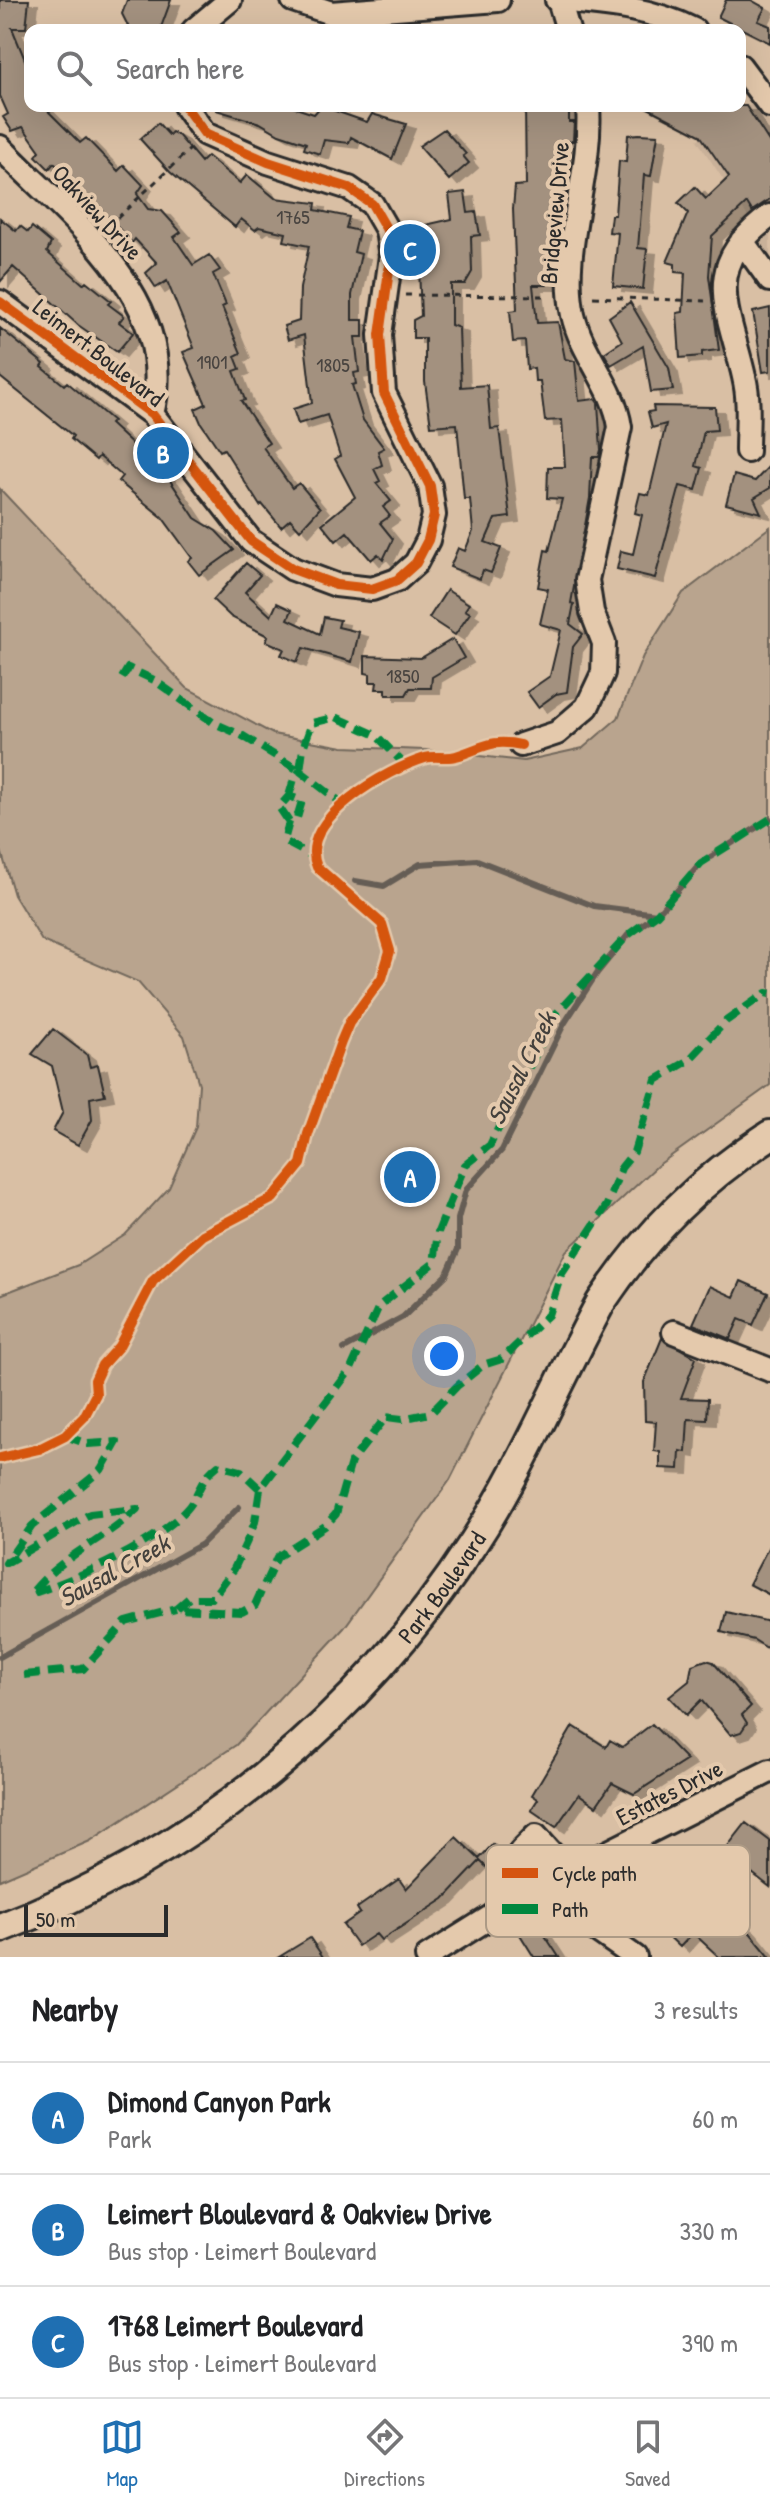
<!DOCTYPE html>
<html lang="en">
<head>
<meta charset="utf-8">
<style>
	body { margin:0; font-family:"Patrick Hand",sans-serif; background:#f6f6f6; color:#202124 }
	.scale { position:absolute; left:24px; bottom:20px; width:144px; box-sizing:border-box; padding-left:8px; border:4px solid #2b2b2b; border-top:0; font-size:22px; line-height:28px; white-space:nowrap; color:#2b2b2b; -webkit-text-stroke:6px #e4c9ac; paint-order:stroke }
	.you { position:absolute; left:444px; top:1356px; width:28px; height:28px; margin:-20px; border:6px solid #fff; border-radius:50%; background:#1a73e8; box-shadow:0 0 0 12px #1a73e833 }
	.badge { display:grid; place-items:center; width:52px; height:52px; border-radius:50%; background:#1f6fb2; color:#fff; font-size:26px; font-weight:700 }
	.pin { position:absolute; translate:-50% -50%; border:4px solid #fff; box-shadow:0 2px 8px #0006 }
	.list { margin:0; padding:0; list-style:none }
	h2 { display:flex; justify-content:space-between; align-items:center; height:104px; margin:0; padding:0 32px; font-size:34px }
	h2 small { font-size:26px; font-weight:400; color:#757577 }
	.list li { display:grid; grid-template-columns:52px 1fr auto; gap:24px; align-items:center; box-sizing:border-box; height:112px; padding:0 32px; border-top:2px solid #e0e0e0 }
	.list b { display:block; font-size:30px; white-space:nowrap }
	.list p { margin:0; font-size:26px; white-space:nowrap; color:#757577 }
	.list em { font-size:26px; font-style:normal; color:#757577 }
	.icon { flex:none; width:44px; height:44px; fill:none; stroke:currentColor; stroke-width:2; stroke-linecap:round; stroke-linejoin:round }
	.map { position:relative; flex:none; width:770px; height:1957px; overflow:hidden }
	.search { position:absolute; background:#fff; box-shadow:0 8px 32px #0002; left:24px; right:24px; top:24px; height:88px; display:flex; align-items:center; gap:20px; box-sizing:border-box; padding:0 28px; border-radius:16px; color:#757577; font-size:30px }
	.sheet { height:440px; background:#fff }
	nav { display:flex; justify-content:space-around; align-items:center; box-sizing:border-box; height:112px; border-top:2px solid #e0e0e0; background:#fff; font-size:22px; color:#757577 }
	nav a { display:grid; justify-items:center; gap:4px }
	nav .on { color:#1f6fb2 }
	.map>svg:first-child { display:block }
	.built { fill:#c9b199 }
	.green { fill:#b9a48e; stroke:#72685c; stroke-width:2 }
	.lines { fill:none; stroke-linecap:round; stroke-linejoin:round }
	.stream { stroke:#655d54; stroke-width:6 }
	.building { fill:#a3917f; stroke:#2b2b2b; stroke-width:2; filter:url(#shadow) }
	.minor-casing { stroke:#2b2b2b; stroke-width:28 }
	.major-casing { stroke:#2b2b2b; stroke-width:34 }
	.path { stroke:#2b2b2b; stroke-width:3; stroke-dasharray:6 6; stroke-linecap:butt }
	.minor { stroke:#e4c9ac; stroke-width:22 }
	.major { stroke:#e4c9ac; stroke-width:28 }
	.quiet { stroke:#00873e; stroke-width:8; stroke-dasharray:16 8; stroke-linecap:butt }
	.cycleway-casing { stroke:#e4c9ac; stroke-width:15 }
	.cycleway { stroke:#d5540f; stroke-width:10 }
	.labels { text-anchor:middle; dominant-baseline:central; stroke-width:8; stroke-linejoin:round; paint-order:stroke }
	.number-label { font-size:20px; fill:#494440 }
	.street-label { font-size:24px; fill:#2b2b2b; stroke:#e4c9ac }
	.water-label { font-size:26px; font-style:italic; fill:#43403c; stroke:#e4c9ac }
	.key { fill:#e4c9ac; stroke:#ac9a85; stroke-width:2 }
	.key-label { font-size:22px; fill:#2b2b2b }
</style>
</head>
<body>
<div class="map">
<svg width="770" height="1957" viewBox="0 0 770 1957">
	<defs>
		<filter id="shadow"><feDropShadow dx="9" dy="5" stdDeviation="0" flood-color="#0004"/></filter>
	</defs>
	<rect width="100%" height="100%" fill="#d9bfa4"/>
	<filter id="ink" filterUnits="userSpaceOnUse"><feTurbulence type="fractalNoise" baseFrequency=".0125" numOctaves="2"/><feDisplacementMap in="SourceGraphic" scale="16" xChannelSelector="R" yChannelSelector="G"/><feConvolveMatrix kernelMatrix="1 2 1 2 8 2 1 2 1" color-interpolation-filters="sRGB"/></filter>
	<g filter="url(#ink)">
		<path class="built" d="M755,102L770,123V272L739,228L748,217L697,140Z"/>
		<path class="green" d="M0,489L187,688L273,734L343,747L426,750L524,761L583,748L618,718L643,656L683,593L770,527V1085L657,1166L566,1251L450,1480L344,1628L236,1745L90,1841L0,1880V1295L78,1265L125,1235L169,1188L196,1127L199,1084L184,1036L138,982L42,941L14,895L0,847Z"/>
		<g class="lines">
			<path class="stream" d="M355,881L384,886L420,864L477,860L594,906L657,914
				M344,1349L403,1317L447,1274L458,1249V1219L466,1190L502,1150L564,1024L597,973L628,935L657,914L701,863L770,819
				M0,1657L202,1544L239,1507"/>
		</g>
		<path class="building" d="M0,0H29L26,28H12L30,72V106H43L80,143L86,138L118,171L124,165L143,185L137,194L148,209L162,211L181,232L174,237L193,265L209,255L220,270L213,274L226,305L222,307L241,353L235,356L240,369L234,371L245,400L241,401L269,443L263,447L292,488L299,483L320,508L300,530L290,519L281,527L262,504L260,506L224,449L220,451L201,423L195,409L206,404L183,352L194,348L167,281L156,288L146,273L157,263L135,239L132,243L93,201L86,207L71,191L77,186L54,163L49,169L36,156L40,151L23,127L12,131L3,117L8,114L0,96Z
			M127,0H171L160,30H130L122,14Z
			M726,0H751L765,8L758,21L770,26V43L718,17Z
			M216,106H290L314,114L321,106L367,122L372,114L406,124L392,159L351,137L349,143L324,140L320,154L304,149L306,143L279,134L260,123L216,110Z
			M525,106H569V122H574L573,141H570L567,149L565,200H556L557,242L550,243V263L555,270L547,279V285H533L537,323L558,322L565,359L575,361L579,401L595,399L598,403L601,450L599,457H592L590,498L571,603L574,604L570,624L583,634L573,647L567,692L556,694L538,707L527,692L550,676L561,630L540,624L548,589L538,587L545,550L549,551L562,499L547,498L548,467H565L562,420L545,421L540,381H535L534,368L527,369L525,341L513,342L510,311L517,310L513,209L515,186L526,185Z
			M644,106H746L770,143V199L752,211L747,203L712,236L709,276L719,350L702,352V356L680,358L677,313L683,312L685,273L675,272V264L667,262L688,213L678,203L695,187L706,199L729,177L700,135Z
			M158,123L169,135L172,132L179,136L201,162L207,156L240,183L247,175L275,198L316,203L315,210L349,217L346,228L359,231L354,252L361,254L352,295V320H363V337H355L359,372L354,373L356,384L352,385L363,420L384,448L378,451L382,465L374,469L380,481L376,483L391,501L383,507L390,516L380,523L393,539L383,560L378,554L371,560L347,532L336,541L322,524L355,497L335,459L340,456L327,415L298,424L293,409L312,403L304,335L288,340L284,326L299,321L300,288L309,246L284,241L286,233L259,227L255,230L241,219L235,227L170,172L140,139Z
			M444,129L466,154L463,156L469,163L449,180L419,146Z
			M639,134L658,135L651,176L644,175L638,248L647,249L643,289L613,286L618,233L609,232L611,215H615L619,161L626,162L628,135Z
			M465,192L468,213L476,212L480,235L471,236L472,272L465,284H451V325L459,328L461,387L487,385L491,429L499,428L510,517L495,519L485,542L501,548L491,573L483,570L480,579L450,567L458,548L465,551L473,531L470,499H464L457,424L431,426L425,382V338H413V320L421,316L419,268H427L421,226L452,219L449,194Z
			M0,218L16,231L20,226L28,232L32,227L51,243L47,252L83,284L86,281L111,301L108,304L124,316L119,322L133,333L117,352L78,325L13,267L0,282Z
			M630,302L669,368L673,390L651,392L643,346L611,365L604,353L622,341L609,317Z
			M770,308V371L763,372L753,312Z
			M0,328L44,364L42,367L64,385L67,382L113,421L110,424L135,447L138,444L155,459L152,463L169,479L195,518L216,531L234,550L199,575L188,561L192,558L162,517L118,481L122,476L99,456L96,460L71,439L73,436L0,377Z
			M653,406L715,407L717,430L704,431L696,466L702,468L696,490L680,486L655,578L617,569L621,551L633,554L642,515L635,513L640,493L649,495L666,424L652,428L648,412L654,411Z
			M770,465V488L754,498L761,513L726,504L734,475L755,481Z
			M246,563L260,575L245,592L271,616L277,603L292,610L288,619L320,634L324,617L340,620L338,627L359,632L352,662L303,648L297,662L281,655L284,649L266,641L268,636L231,617L213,600Z
			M447,590L469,604L465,610L470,613L455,635L429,618Z
			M453,639L464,658L432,677L431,688H410L406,695H386V689H376L377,682H370V674L365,673V656L421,658Z
			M53,1029L87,1055L90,1067L98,1065L105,1095L90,1098L92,1120L78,1145L53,1131L63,1112L52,1066L32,1054Z
			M741,1281L768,1293L753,1325L739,1319L730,1339L693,1324L710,1286L734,1297Z
			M662,1338L696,1358L681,1398L708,1399L707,1420L688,1419L686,1452L680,1451L679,1469L660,1468V1452L654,1451L656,1422L645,1421L644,1382Z
			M770,1544V1595L749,1584Z
			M726,1612L770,1622V1650L754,1640L721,1632Z
			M706,1660L713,1662L751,1706L742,1715L747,1723L741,1732L731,1735L701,1700L686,1715L669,1697L689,1681L692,1665Z
			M652,1724L687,1760L634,1794L612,1783L596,1806L579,1794L556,1827L531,1810L538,1799L532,1795L573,1726L606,1747L610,1740L622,1747Z
			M746,1823L770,1841V1887L724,1851Z
			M456,1837L479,1859L493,1844L510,1861L496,1876L480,1861L444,1899L381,1940L376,1934L358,1946L343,1925L360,1913L357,1908L399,1879L406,1889Z
			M713,1899L747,1929L770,1957H719L693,1933L680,1947L662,1930L689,1901L693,1920Z
			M536,1922L559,1957H534L519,1933Z
			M310,1938L323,1957H279Z"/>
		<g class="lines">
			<defs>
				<path id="minor" d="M293,0L331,13L498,0
					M557,0C605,4 650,8 694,30
					M559,0L568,30
					M194,30L230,0
					M740,66L770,106
					M0,147C70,220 181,299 152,414
					M742,241L770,280
					M0,302L152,414L251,541L293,569L336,585L372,589L397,580L416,563L428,540L434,515L430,486L384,393L380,335L391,256L387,230L372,204L349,188L268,162L205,134L185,106
					M747,451C747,427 750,401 744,377C729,309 699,267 770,216
					M521,745L557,733L587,707L603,673L604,643L592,612L587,580L620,427C614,386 582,355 573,315C559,249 593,174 588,106
					M674,1332L770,1370
					M521,1851L536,1836L568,1872
					M537,1888L635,1957
					M427,1957L537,1888L770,1771"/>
				<g id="major">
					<path id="s1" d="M0,1928C196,1854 360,1718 474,1542C523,1467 558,1381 601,1302C647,1233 700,1180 770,1135"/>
				</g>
			</defs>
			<use href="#minor" class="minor-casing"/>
			<use href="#major" class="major-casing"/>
			<path class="path" d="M109,226L190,149
				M405,295L549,296
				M593,297L705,301"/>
			<use href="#minor" class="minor"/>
			<use href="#major" class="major"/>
			<path class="quiet" d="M122,678L128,668L154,680L214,723L243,736L300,771L303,748L312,723L336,717L376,735L406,766
				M289,796L294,779L300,771L343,804
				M770,819L701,863L657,914L628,935L555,1015L490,1145L465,1165L438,1232L434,1263L379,1306L351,1369L260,1489L255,1522L247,1541L234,1569L212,1598H189L176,1609L242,1612L255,1605L277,1557L325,1526L336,1514L351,1462L386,1417L402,1419L431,1413L457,1386L483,1365L502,1359L548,1315L561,1275L607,1205L621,1168L634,1152L656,1080L688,1061L726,1021L766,993L770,994
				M289,822L279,807L289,796L302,801L297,818L289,822L284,841L312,856
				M65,1436L88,1444L117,1442L101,1470L32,1526L6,1563L90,1514L137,1509C104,1540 59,1557 31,1594C76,1579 154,1545 186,1510C200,1495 197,1482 218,1465L241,1471L260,1489
				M24,1675L83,1669L126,1622L176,1609"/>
			<defs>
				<path id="cycleway" d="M0,302L152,414L251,541L293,569L336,585L372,589L397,580L416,563L428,540L434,515L430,486L384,393L380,335L391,256L387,230L372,204L349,188L268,162L205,134L185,106
					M0,1458L39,1449L65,1436L84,1417L96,1394L95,1380L102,1365L119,1346L153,1281L203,1235L273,1198L301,1164L308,1134L341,1042L349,1023L382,978L390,951L382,924L317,867C296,819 389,769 425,758C435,755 446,759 456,756C483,748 491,738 521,745"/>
			</defs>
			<use href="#cycleway" class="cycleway-casing"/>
			<use href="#cycleway" class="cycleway"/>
		</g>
	</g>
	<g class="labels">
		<g class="number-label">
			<text x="293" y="216">1765</text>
			<text x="212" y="361">1901</text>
			<text x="333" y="364">1805</text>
			<text x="403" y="675">1850</text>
		</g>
		<g class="street-label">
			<text transform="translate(98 212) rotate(47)">Oakview Drive</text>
			<text transform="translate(554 213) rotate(-85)">Bridgeview Drive</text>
			<text transform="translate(99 352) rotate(38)">Leimert Boulevard</text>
			<text stroke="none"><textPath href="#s1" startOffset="566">Park Boulevard</textPath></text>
			<text transform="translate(669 1792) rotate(-27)">Estates Drive</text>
		</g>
		<g class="water-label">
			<text transform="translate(521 1068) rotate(-63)">Sausal Creek</text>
			<text transform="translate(114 1570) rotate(-29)">Sausal Creek</text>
		</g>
	</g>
	<rect x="486" y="1845" width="264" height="92" rx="12" class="key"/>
	<rect x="502" y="1868" width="36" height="10" fill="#d5540f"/>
	<rect x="502" y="1904" width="36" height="10" fill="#00873e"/>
	<g class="key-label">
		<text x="552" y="1881">Cycle path</text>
		<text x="552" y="1917">Path</text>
	</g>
</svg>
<div class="scale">50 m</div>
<div class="you"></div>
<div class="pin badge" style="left:410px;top:1177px">A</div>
<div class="pin badge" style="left:163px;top:453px">B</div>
<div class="pin badge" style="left:410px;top:250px">C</div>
<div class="search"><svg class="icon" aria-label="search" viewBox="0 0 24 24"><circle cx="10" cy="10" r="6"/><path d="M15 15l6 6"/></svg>Search here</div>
</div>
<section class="sheet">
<h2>Nearby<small>3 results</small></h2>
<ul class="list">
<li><span class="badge">A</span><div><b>Dimond Canyon Park</b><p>Park</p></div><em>60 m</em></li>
<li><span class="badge">B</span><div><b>Leimert Bloulevard &amp; Oakview Drive</b><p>Bus stop · Leimert Boulevard</p></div><em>330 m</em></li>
<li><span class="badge">C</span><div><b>1768 Leimert Boulevard</b><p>Bus stop · Leimert Boulevard</p></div><em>390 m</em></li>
</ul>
</section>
<nav>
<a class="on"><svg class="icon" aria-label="map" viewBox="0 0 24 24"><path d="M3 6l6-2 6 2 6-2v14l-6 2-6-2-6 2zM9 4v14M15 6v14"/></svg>Map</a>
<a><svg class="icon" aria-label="directions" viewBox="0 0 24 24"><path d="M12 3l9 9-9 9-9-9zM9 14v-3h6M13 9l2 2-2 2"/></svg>Directions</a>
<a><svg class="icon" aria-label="saved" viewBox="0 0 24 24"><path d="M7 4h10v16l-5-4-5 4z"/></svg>Saved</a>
</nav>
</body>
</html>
